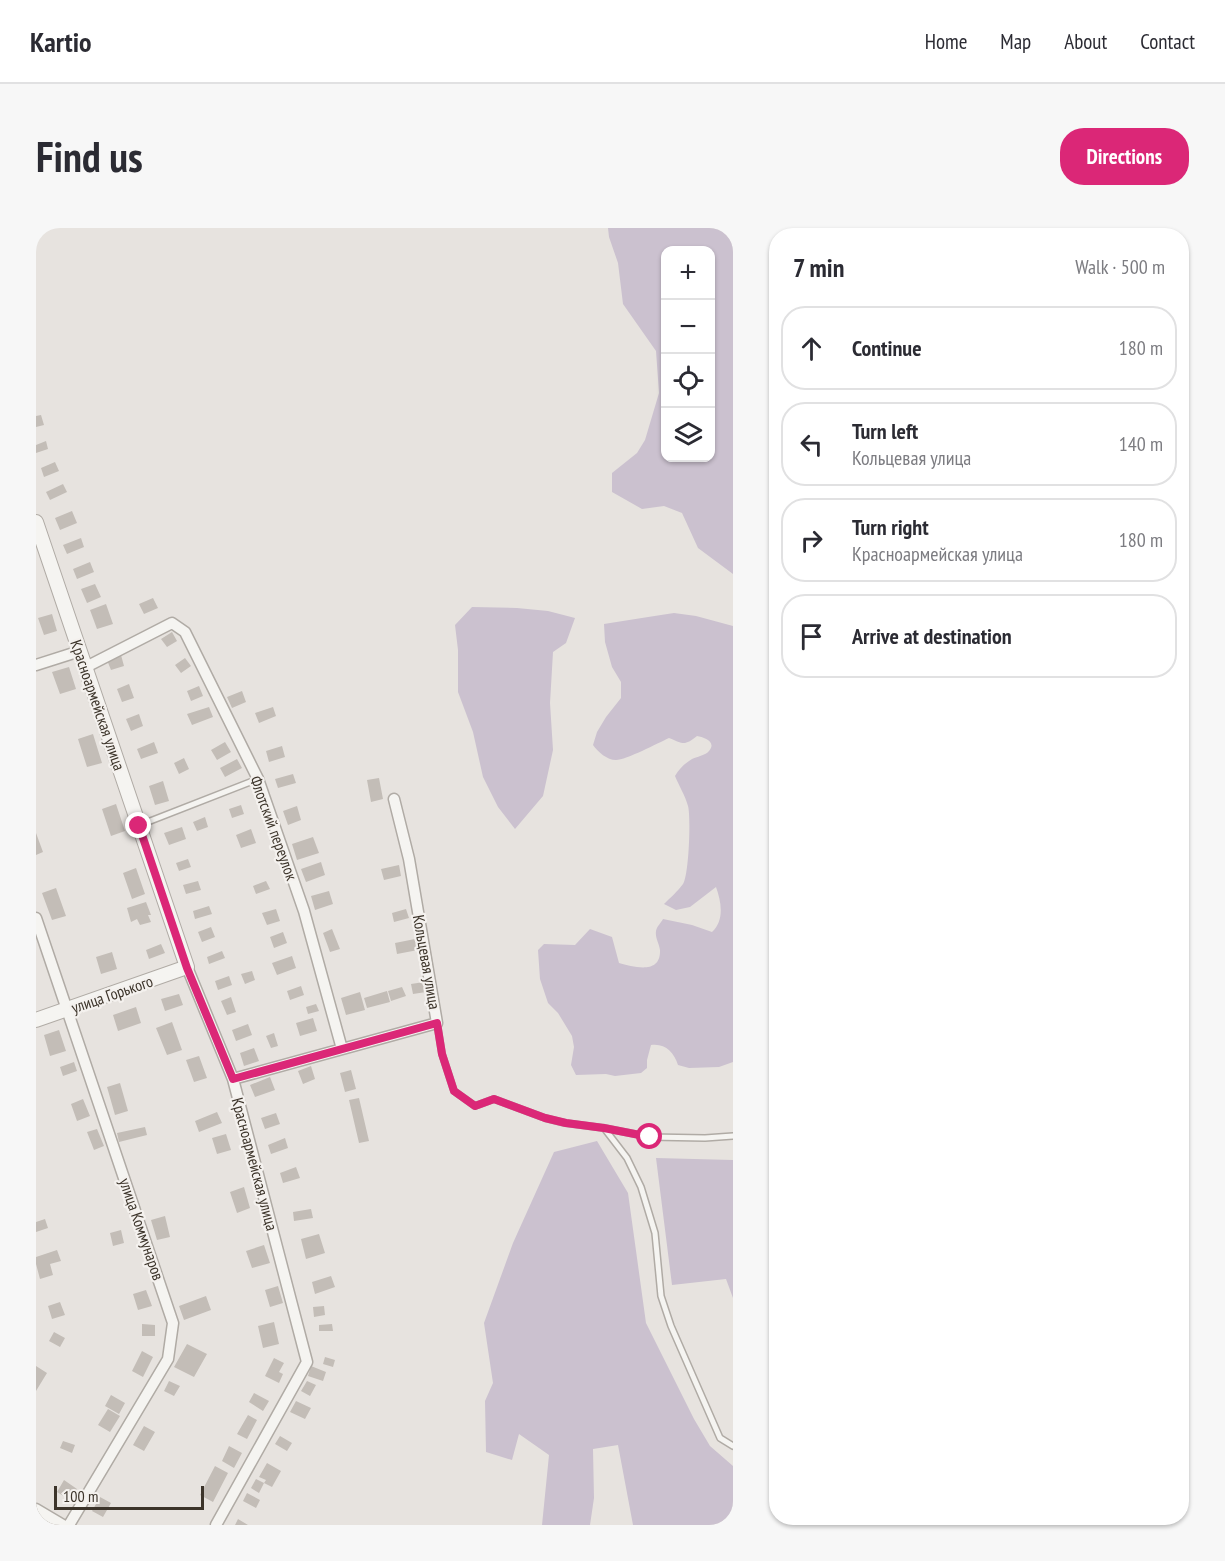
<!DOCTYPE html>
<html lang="en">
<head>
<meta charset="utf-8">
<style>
	body { margin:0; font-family:"PT Sans Narrow",sans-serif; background:#f7f7f7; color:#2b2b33 }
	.controls { position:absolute; right:18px; top:18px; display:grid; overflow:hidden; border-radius:12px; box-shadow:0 2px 4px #0004 }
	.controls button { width:54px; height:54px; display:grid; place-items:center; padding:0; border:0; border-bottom:2px solid #e1e1e2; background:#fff; color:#2b2b33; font:30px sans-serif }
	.scale { position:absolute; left:18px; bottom:15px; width:150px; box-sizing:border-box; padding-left:6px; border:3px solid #3c342a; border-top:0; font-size:16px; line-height:21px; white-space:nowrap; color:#3c342a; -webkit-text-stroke:4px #f4f1ee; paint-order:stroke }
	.stop { position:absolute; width:18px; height:18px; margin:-14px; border:4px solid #db2777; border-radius:50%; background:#fff }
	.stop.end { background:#db2777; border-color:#fff; box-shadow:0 2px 6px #0008 }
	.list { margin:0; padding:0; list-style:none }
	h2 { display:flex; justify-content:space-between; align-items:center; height:78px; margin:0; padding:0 24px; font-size:26px }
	h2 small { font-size:20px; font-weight:400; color:#7c7c81 }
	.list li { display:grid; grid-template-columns:39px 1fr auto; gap:18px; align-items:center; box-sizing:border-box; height:84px; margin:0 12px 12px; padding:0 12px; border:2px solid #e1e1e2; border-radius:24px }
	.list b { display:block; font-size:22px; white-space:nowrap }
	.list p { margin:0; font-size:20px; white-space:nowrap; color:#7c7c81 }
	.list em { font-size:20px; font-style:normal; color:#7c7c81 }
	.icon { flex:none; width:33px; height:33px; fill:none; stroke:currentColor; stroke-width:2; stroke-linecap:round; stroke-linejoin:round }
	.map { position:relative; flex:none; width:697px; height:1297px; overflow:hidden; border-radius:24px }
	header { display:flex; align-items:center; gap:36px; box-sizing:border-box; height:84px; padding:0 30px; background:#fff; border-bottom:2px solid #e1e1e2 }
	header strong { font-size:28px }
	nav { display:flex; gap:33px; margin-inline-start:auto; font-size:21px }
	.intro { display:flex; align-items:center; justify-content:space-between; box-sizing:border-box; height:144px; padding:0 36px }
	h1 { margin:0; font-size:42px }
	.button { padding:15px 27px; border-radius:24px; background:#db2777; color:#fff; font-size:21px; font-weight:700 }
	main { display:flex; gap:36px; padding:0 36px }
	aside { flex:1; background:#fff; border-radius:24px; box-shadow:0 2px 4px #0004 }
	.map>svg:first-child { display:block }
	.green { fill:#cbc1cf; fill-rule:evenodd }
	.building { fill:#c3bdb7 }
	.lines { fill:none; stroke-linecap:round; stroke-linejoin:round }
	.service-casing { stroke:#b0aba5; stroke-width:8 }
	.minor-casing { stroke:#b0aba5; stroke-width:13 }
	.tertiary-casing { stroke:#b0aba5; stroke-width:16 }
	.service { stroke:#f5f4f1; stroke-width:5 }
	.minor { stroke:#f5f4f1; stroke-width:10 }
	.tertiary { stroke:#f5f4f1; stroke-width:14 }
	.route { stroke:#db2777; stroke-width:8 }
	.labels { text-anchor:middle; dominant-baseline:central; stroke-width:4.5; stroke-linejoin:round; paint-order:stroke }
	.street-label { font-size:16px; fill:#3c342a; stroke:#f4f1ee }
</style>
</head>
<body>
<header>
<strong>Kartio</strong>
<nav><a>Home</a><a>Map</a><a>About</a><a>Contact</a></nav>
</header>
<div class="intro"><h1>Find us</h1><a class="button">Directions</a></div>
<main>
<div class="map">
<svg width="697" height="1297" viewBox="0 0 697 1297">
	<rect width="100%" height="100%" fill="#e7e3df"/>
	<path class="green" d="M572,0H697V346L662,320L646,285L628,278L606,281L576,264V245L601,225L609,212L623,165L620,123L587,76L582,35L573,9ZM630,22H674V230H630Z
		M436,379L481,380L512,383L539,390L530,415L517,424L514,475L517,522L507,568L479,601L462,579L447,549L437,504L422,464V422L419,397Z
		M638,385L660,388L697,398V834L683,839L653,840L642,837C638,824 629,815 615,817L611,832V840L605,845L579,848L570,846L540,847L535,837L538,819L536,808L522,785L512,775L504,751L502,722L508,716L539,717L554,701L576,709L583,735C598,739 625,747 624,722C623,715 619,710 620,703C621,698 625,695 627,691L656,697L676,704C689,692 685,673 680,659L654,679L640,682L628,676C634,670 642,663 647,656C653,647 655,588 652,578C649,567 643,558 639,548C643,541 648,536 656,531C660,529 670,527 673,523C681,514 668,509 661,508C648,518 648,516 633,510C622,515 590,532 580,532C571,532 562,524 557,517L561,504L570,489L585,470V454L576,439L569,414L568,396C591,392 614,389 638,385Z
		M561,913L592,965L610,1095L658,1191L674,1218L697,1238V1297H597L582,1217L557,1221L558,1270L554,1297H506L513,1227L483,1206L476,1232L450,1224L449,1173L457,1155L448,1095L477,1015L518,924Z
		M620,930L697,932V1070L690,1051L636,1057Z"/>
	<path class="building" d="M5,187L8,197L0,199V188Z
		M10,213L12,221L0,225V217Z
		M19,234L23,243L8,249L5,240Z
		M27,256L31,264L14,272L10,264Z
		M36,283L41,295L24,302L19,290Z
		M45,310L48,319L31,326L27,317Z
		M54,334L58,344L41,351L37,341Z
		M59,356L65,369L51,375L45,361Z
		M117,370L122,380L108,386L103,376Z
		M70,376L77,396L61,401L54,382Z
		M16,386L21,403L8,407L2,390Z
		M136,404L141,413L131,419L125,411Z
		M85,427L88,438L75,442L71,432Z
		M149,430L155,438L145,445L139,437Z
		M33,439L40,461L24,466L16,444Z
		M93,456L98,470L86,474L81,461Z
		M163,458L167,468L155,473L151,463Z
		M206,463L210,474L196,480L191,469Z
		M173,479L177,489L156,497L151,486Z
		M237,479L240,488L223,495L219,485Z
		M103,486L107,498L95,503L90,491Z
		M57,506L66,535L51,539L42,511Z
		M118,514L122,525L105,531L101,521Z
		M189,514L195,524L181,532L175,522Z
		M246,518L249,529L233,534L230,523Z
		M148,530L153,541L143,546L138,535Z
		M201,531L206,540L189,549L184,540Z
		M257,546L260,555L242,560L239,551Z
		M343,550L347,571L335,574L331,552Z
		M127,553L133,573L119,577L113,558Z
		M80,576L89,603L75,608L66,581Z
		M205,577L208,586L196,590L193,581Z
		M261,578L265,592L252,597L247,583Z
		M169,589L172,599L161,603L157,594Z
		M146,599L150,611L133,617L128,605Z
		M215,601L220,615L205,620L200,607Z
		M0,605L7,624L0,627Z
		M277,609L283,625L261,632L256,616Z
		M152,631L155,639L143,643L140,635Z
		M285,634L289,647L270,654L265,641Z
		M363,637L365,648L348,652L345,641Z
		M100,640L109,666L96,671L87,645Z
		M162,653L165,662L150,666L147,657Z
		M230,653L234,661L220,666L217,658Z
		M20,660L30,688L16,692L6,665Z
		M293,663L297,676L279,682L275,668Z
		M110,674L115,687H112L115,694L104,697L101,691L95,694L91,680Z
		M173,678L176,686L159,691L157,683Z
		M240,681L244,693L231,697L226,685Z
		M370,681L373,690L358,694L356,685Z
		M175,699L179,709L166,714L162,704Z
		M296,701L304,721L294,724L287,705Z
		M247,704L251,715L238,720L234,709Z
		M379,711L382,722L361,726L359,715Z
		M125,716L129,725L113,731L110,722Z
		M186,723L189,730L173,736L171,729Z
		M76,724L81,741L65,746L60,729Z
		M256,728L260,740L241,747L236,735Z
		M216,743L219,752L209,756L205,746Z
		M193,748L196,757L182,762L179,753Z
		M388,754L390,764L377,766L375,756Z
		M265,758L268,767L254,772L251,763Z
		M366,759L370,768L355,773L352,763Z
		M351,763L354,774L331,780L328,770Z
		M324,764L329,782L310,787L305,770Z
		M143,766L147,777L129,783L125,771Z
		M195,769L200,784L191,787L185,773Z
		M280,776L283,783L272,786L270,779Z
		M100,779L105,795L82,803L77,787Z
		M277,790L281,803L264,808L260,795Z
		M136,794L146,822L131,827L120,800Z
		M212,796L216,807L200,813L196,802Z
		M23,802L30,823L14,828L8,807Z
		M238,805L242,818L235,820L230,808Z
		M218,820L223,833L208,838L204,825Z
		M163,828L171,850L158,854L150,832Z
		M38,834L41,843L27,848L24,839Z
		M275,838L279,851L267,856L262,843Z
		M315,842L320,861L309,864L304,845Z
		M234,849L239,862L219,869L214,857Z
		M84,855L92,883L79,887L71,859Z
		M323,870L333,913L323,915L313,872Z
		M47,871L54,888L41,893L35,876Z
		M181,884L186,895L163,904L159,893Z
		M240,885L244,896L229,901L225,890Z
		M109,899L111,907L83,914L81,905Z
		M61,901L68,918L58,922L51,904Z
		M190,906L195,922L181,926L176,910Z
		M249,910L252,920L235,926L232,917Z
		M260,939L264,950L247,955L244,945Z
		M208,959L214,980L201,985L194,964Z
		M275,981L277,990L258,993L257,984Z
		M129,988L134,1009L121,1012L115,992Z
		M9,991L12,1000L0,1004V994Z
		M85,1002L88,1015L77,1018L74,1005Z
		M283,1006L289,1025L270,1031L265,1011Z
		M228,1017L234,1035L216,1040L210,1023Z
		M21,1022L25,1033L14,1036L17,1047L4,1051L0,1036V1029Z
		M295,1048L299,1059L279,1066L276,1054Z
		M242,1058L247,1075L234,1079L229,1062Z
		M110,1062L116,1078L102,1082L97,1066Z
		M170,1068L175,1082L148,1092L143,1078Z
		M24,1074L29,1087L16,1091L12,1078Z
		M288,1078L289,1087L278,1089L277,1079Z
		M238,1094L243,1116L227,1120L222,1098Z
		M106,1096L119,1097V1108H106Z
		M296,1096L297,1103H283V1097Z
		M18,1104L29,1110L24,1119L13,1113Z
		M151,1116L171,1126L158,1149L138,1139Z
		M106,1123L117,1129L107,1149L96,1143Z
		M289,1129L299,1132L297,1139L287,1136Z
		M238,1130L248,1135L243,1144L247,1146L243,1155L229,1148Z
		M0,1138L11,1145L0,1163Z
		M275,1138L290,1144L287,1153L272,1148Z
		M133,1153L144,1158L138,1168L128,1163Z
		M271,1153L280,1157L274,1168L265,1163Z
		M218,1165L233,1173L227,1183L213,1174Z
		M75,1167L89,1175L83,1186L69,1178Z
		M260,1173L275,1180L269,1191L254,1184Z
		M72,1181L84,1188L74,1204L62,1197Z
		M212,1187L221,1192L211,1211L201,1206Z
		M108,1198L119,1204L108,1223L97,1217Z
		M244,1208L256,1215L251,1223L239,1216Z
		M27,1213L39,1217L36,1225L24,1220Z
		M193,1218L206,1225L198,1240L186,1233Z
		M231,1235L245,1243L236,1259L228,1255L230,1252L223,1249Z
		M179,1238L192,1245L177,1274L164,1267Z
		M220,1251L228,1255L223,1265L215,1260Z
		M28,1252L41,1261L34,1272L21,1264Z
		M211,1265L224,1272L220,1280L207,1273Z
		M64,1269L75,1275L67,1289L56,1283Z
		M202,1291L212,1297H199Z"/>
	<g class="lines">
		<defs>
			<path id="service" d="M104,597L222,551
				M401,795L406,826L418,863L439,878L458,871L509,890L529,895L568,900L614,909L669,910L697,908
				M568,900L591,930L605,959L619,1005L625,1068L635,1098L684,1210L697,1218"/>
			<path id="minor" d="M0,437L44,423
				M50,439L136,395L149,404L222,551L268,683L306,821
				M0,690L137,1095L132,1131L33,1297
				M151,739L197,851L271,1134L180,1297
				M197,851L401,795L373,631L358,571
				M0,1281L27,1297"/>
			<path id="tertiary" d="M0,294L151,739L0,792"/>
		</defs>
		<use href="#service" class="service-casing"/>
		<use href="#minor" class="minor-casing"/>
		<use href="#tertiary" class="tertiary-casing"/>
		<use href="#service" class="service"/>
		<use href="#minor" class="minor"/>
		<use href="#tertiary" class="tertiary"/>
	</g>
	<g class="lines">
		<path class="route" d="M103,598L151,740L197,851L401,795L406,826L418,863L439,878L458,871L509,890L530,895L568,900L614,909"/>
	</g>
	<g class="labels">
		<g class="street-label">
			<text transform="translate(62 477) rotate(71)">Красноармейская улица</text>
			<text transform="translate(238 600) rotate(70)">Флотский переулок</text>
			<text transform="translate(391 734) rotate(80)">Кольцевая улица</text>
			<text transform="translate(76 766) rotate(-19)">улица Горького</text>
			<text transform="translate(219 936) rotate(75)">Красноармейская улица</text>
			<text transform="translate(106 1001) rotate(71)">улица Коммунаров</text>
		</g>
	</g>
</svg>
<div class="controls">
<button>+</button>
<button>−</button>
<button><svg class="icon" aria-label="locate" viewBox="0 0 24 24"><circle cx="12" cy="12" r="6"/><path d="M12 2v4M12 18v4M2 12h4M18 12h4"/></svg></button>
<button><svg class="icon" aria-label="layers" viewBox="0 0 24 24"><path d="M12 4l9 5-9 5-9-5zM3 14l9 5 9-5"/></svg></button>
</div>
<div class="scale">100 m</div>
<div class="stop" style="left:614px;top:909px"></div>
<div class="stop end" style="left:103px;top:598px"></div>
</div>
<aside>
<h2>7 min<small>Walk · 500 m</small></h2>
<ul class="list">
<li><svg class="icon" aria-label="ahead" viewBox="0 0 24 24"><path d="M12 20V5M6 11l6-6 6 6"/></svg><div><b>Continue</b></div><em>180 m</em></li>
<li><svg class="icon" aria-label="left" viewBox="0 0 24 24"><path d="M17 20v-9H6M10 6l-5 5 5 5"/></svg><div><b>Turn left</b><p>Кольцевая улица</p></div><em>140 m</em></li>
<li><svg class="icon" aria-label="right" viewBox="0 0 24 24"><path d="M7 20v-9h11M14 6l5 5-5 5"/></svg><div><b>Turn right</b><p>Красноармейская улица</p></div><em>180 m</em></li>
<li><svg class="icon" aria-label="arrive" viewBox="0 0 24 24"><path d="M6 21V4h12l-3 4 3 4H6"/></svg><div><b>Arrive at destination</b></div></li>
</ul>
</aside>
</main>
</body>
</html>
